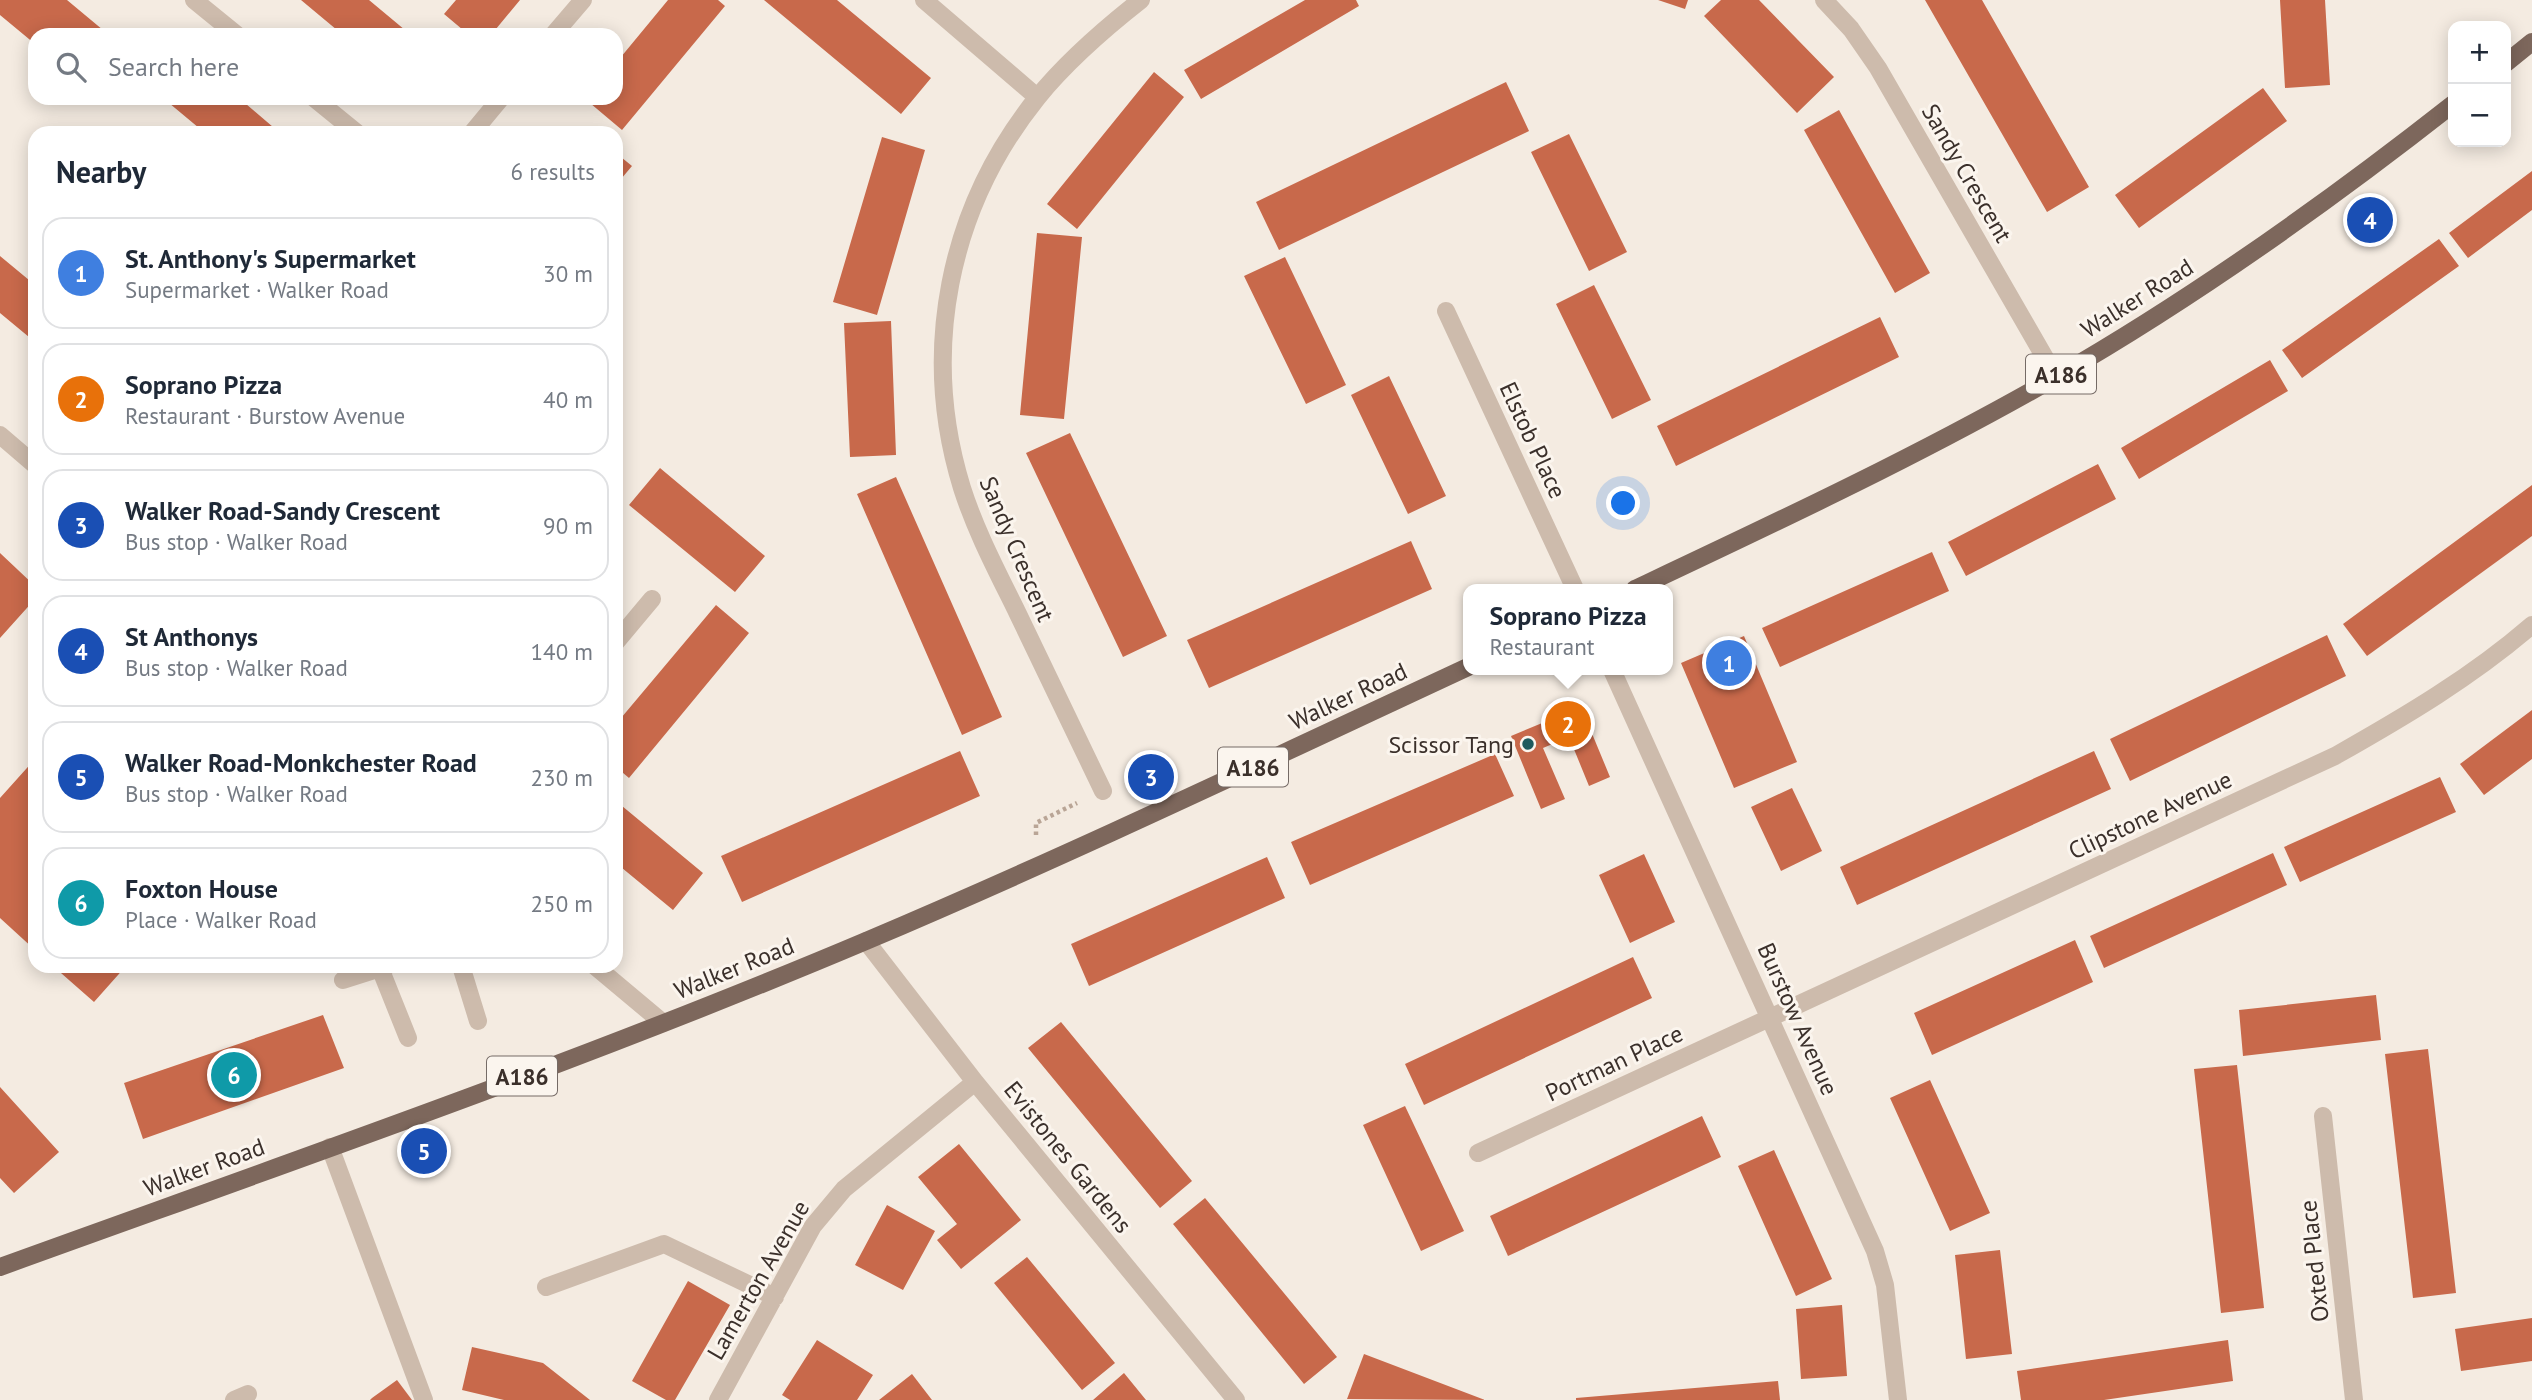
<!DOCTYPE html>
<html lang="en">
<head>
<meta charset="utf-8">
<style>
	body { margin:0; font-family:"PT Sans",sans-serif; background:#f6f6f7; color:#1f2937 }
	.controls { position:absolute; right:21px; top:21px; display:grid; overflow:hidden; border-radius:14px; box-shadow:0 4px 18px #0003 }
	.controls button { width:63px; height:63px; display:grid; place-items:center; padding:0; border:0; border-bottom:2px solid #e0e1e3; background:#fff; color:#1f2937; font:35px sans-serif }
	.you { position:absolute; left:1624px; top:504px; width:24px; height:24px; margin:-18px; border:5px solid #fff; border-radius:50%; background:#1a73e8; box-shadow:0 0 0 10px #1a73e833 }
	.badge { display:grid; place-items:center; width:46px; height:46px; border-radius:50%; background:#0b8043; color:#fff; font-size:23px; font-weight:700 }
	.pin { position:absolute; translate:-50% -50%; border:4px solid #fff; box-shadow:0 2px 7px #0006 }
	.popup { position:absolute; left:1463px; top:584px; width:210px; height:91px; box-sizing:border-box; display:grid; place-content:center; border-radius:14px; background:#fff; filter:drop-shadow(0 2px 5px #0005); font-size:23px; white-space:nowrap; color:#747a83 }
	.popup b { font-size:26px; color:#1f2937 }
	.popup::after { content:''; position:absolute; left:50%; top:100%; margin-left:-14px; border:14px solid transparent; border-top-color:#fff }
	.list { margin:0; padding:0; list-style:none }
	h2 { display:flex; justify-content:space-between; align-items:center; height:91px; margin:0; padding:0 28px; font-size:30px }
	h2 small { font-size:23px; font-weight:400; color:#747a83 }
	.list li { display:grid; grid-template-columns:46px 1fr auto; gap:21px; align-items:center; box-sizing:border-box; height:112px; margin:0 14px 14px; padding:0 14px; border:2px solid #e0e1e3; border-radius:21px }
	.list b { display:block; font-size:26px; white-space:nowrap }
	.list p { margin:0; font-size:23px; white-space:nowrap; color:#747a83 }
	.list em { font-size:23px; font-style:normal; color:#747a83 }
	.icon { flex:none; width:38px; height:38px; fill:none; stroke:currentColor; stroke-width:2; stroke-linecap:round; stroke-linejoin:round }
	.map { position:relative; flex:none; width:2532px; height:1400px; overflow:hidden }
	.search { position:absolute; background:#fff; box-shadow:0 4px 18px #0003; left:28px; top:28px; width:595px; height:77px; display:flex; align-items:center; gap:18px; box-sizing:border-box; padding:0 24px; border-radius:21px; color:#747a83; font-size:26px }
	.panel { position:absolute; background:#fff; box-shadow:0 4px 18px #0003; left:28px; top:126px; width:595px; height:847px; border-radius:21px }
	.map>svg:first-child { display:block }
	.building { fill:#c8694b }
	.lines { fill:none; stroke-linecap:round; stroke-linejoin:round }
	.path { stroke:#b9a596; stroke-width:4.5; stroke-dasharray:3.5 3.5; stroke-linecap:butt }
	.minor { stroke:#cdbbac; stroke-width:18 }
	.major { stroke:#7d675c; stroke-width:18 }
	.poi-dot { fill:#1f5a5e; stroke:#fbf5ee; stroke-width:2.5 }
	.labels { text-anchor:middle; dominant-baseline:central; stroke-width:6; stroke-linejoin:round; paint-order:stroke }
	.shield { fill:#fbf5ee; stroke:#756b66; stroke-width:2 }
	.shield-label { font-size:23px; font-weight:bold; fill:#3b302b }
	.street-label { font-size:24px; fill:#3b302b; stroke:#fbf5ee }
	.poi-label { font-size:24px; fill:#3b302b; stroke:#fbf5ee; text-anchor:end }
</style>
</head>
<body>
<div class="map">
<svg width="2532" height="1400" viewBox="0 0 2532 1400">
	<rect width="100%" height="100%" fill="#f4ebe1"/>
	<path class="building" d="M0,0H67L109,35H35V44L0,15Z
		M301,0H369L411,35H343Z
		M456,0H520L491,35H469L444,14Z
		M668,0H718L725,6L622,130L584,98H616V63Z
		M764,0H837L931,78L901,114Z
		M1305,0H1356L1359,6L1201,99L1184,70Z
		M1658,0H1688L1685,9Z
		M1721,0H1759L1834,77L1797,113L1704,16Z
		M1925,0H1982L2089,187L2047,212Z
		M2280,0H2325L2330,85L2285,88Z
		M1154,72L1184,97L1077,229L1047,204Z
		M1506,82L1529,131L1279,250L1256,202Z
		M2263,88L2287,121L2139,228L2115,195Z
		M163,98H239L280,133H205Z
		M1839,110L1930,273L1895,293L1804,130Z
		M1569,134L1627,252L1589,271L1531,152Z
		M882,137L925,150L877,315L833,302Z
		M616,153L632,166L616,185Z
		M2532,171V210L2468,258L2449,233Z
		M1037,233L1082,237L1064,419L1020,415Z
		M2439,239L2459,266L2302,378L2282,350Z
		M0,256L35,285V342L0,313Z
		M1285,257L1346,385L1306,404L1244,276Z
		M1594,285L1651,400L1612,419L1556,304Z
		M1880,317L1899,357L1676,466L1657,426Z
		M891,321L896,455L850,457L844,323Z
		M2270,360L2288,391L2139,479L2121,448Z
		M1389,376L1446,496L1408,514L1351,395Z
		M1070,433L1167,636L1123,657L1026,453Z
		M2098,464L2116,499L1966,576L1948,542Z
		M660,468L765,556L735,592L629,505Z
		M896,477L1002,717L962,735L857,494Z
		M2532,485V536L2367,656L2343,624Z
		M1411,541L1432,589L1209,688L1187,640Z
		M1932,552L1949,591L1780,667L1762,628Z
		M0,553L35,586V599L0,638Z
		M716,605L749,633L629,778L616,767V724Z
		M2327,635L2346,676L2130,781L2110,739Z
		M1744,636L1797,762L1734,788L1681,663Z
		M1581,707L1610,777L1589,786L1569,737L1543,748L1565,799L1541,809L1511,736Z
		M2532,710V759L2484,795L2460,764Z
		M960,751L980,796L742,902L721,856Z
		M2094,751L2111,789L1857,905L1840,867Z
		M1495,754L1514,796L1310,885L1291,842Z
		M35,759V950L0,918V798Z
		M2440,777L2456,812L2300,882L2284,847Z
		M1792,788L1822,851L1781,871L1751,807Z
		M616,801L703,873L673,910L616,863Z
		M2273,853L2287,885L2104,968L2090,936Z
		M1644,854L1675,922L1630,943L1599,875Z
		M1267,857L1285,898L1089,986L1071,944Z
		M2075,940L2093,982L1932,1055L1914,1013Z
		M1633,957L1652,998L1424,1105L1405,1064Z
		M53,966H126L94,1002Z
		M2376,995L2381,1040L2243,1056L2239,1010Z
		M323,1015L344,1068L143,1139L124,1083Z
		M1061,1022L1192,1181L1160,1208L1028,1048Z
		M2428,1049L2456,1293L2413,1298L2385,1054Z
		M2237,1065L2264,1308L2221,1313L2194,1069Z
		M1930,1080L1990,1213L1950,1231L1890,1098Z
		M0,1087L59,1152L14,1193L0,1178Z
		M1405,1106L1464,1231L1421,1251L1363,1125Z
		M1702,1116L1721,1157L1508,1256L1490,1216Z
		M959,1144L1021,1220L961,1269L937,1240L957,1224L918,1177Z
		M1774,1150L1832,1279L1796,1296L1738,1166Z
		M1205,1198L1337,1357L1304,1384L1173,1224Z
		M887,1205L935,1231L903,1290L855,1265Z
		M2000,1250L2012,1354L1966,1359L1955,1255Z
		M1027,1257L1115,1363L1082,1390L994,1283Z
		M688,1281L730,1305L675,1400H666L632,1381Z
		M1842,1305L1847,1376L1801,1379L1796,1309Z
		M2532,1318V1361L2461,1371L2455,1329Z
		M817,1340L873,1375L857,1400H790L782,1395Z
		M2228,1340L2233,1381L2104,1400H2021L2017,1371Z
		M472,1347L543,1363L590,1400H504L462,1390Z
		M1364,1354L1485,1400L1347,1399Z
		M1124,1373L1146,1400H1093Z
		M912,1374L932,1400H879Z
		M397,1380L412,1400H370L372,1398Z
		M1778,1381L1780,1400H1576V1398Z"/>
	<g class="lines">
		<path class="path" d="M1129,778L1143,772L1153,783
			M1036,835V823L1077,803"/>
		<path class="minor" d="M194,0L237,35
			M924,0L1037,97
			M1824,0L1851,29L1878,68L2056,377
			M553,35L583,0
			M314,98L357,133
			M472,133L501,98
			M1446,311L1575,589
			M0,435L35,465
			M616,642L652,599
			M1612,670L1875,1251L1885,1285L1898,1400
			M1103,791C1075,732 1046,673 1018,614C998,573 976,532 962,488C920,352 948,209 1037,98C1067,61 1104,29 1141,0
			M866,941L975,1082L1236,1400
			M461,966L478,1021
			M595,966L663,1023
			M380,968L408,1038
			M343,980L387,966
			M2323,1116L2354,1400
			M330,1147L424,1400
			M1478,1153L2335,756C2404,717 2472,677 2532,625
			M546,1287L664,1244L775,1297
			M234,1400L248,1394
			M718,1400L813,1226L844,1189L975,1082"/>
		<path class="major" d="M2506,63L2532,42
			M1635,589C1777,522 1920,455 2056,377C2195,297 2327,203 2453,104
			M0,1267C290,1162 582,1061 866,941C1069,855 1268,760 1468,667"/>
	</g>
	<circle class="poi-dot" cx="1528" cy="744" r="7"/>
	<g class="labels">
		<g class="shield">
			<rect x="2026" y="354.5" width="70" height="39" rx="5"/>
			<rect x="1218" y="747.5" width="70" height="39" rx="5"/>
			<rect x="487" y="1056.5" width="70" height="39" rx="5"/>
		</g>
		<g class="shield-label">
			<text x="2061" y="374">A186</text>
			<text x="1253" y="767">A186</text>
			<text x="522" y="1076">A186</text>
		</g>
		<g class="street-label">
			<text transform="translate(1967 173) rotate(60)">Sandy Crescent</text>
			<text transform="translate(2137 298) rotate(-32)">Walker Road</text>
			<text transform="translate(1533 440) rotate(65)">Elstob Place</text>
			<text transform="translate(1017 549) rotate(67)">Sandy Crescent</text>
			<text transform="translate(1348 696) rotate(-25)">Walker Road</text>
			<text transform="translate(2150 815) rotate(-25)">Clipstone Avenue</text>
			<text transform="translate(734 968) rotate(-22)">Walker Road</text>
			<text transform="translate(1798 1019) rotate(66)">Burstow Avenue</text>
			<text transform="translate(1614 1063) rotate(-25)">Portman Place</text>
			<text transform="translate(1068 1157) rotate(51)">Evistones Gardens</text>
			<text transform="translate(204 1167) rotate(-20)">Walker Road</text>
			<text transform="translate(2314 1261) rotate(-96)">Oxted Place</text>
			<text transform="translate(758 1280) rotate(-60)">Lamerton Avenue</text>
		</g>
		<g class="poi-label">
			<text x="1514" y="744">Scissor Tang</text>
		</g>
	</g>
</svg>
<div class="controls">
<button>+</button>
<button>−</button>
</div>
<div class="you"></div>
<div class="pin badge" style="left:1729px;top:663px;background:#3f7fe0">1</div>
<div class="pin badge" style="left:1568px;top:724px;background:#e8710a">2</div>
<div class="popup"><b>Soprano Pizza</b>Restaurant</div>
<div class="pin badge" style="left:1151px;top:777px;background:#1a4fb4">3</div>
<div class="pin badge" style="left:2370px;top:220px;background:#1a4fb4">4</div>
<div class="pin badge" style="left:424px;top:1151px;background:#1a4fb4">5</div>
<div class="pin badge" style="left:234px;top:1075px;background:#0f9aa8">6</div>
<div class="search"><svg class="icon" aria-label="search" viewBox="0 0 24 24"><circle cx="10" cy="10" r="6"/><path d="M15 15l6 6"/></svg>Search here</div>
<section class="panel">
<h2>Nearby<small>6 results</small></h2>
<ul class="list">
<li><span class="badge" style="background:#3f7fe0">1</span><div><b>St. Anthony's Supermarket</b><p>Supermarket · Walker Road</p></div><em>30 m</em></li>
<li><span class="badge" style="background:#e8710a">2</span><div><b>Soprano Pizza</b><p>Restaurant · Burstow Avenue</p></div><em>40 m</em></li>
<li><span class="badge" style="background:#1a4fb4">3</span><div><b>Walker Road-Sandy Crescent</b><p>Bus stop · Walker Road</p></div><em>90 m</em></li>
<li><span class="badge" style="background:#1a4fb4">4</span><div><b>St Anthonys</b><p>Bus stop · Walker Road</p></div><em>140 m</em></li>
<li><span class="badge" style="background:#1a4fb4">5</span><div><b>Walker Road-Monkchester Road</b><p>Bus stop · Walker Road</p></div><em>230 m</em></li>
<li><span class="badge" style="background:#0f9aa8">6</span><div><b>Foxton House</b><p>Place · Walker Road</p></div><em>250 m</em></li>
</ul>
</section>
</div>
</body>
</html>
